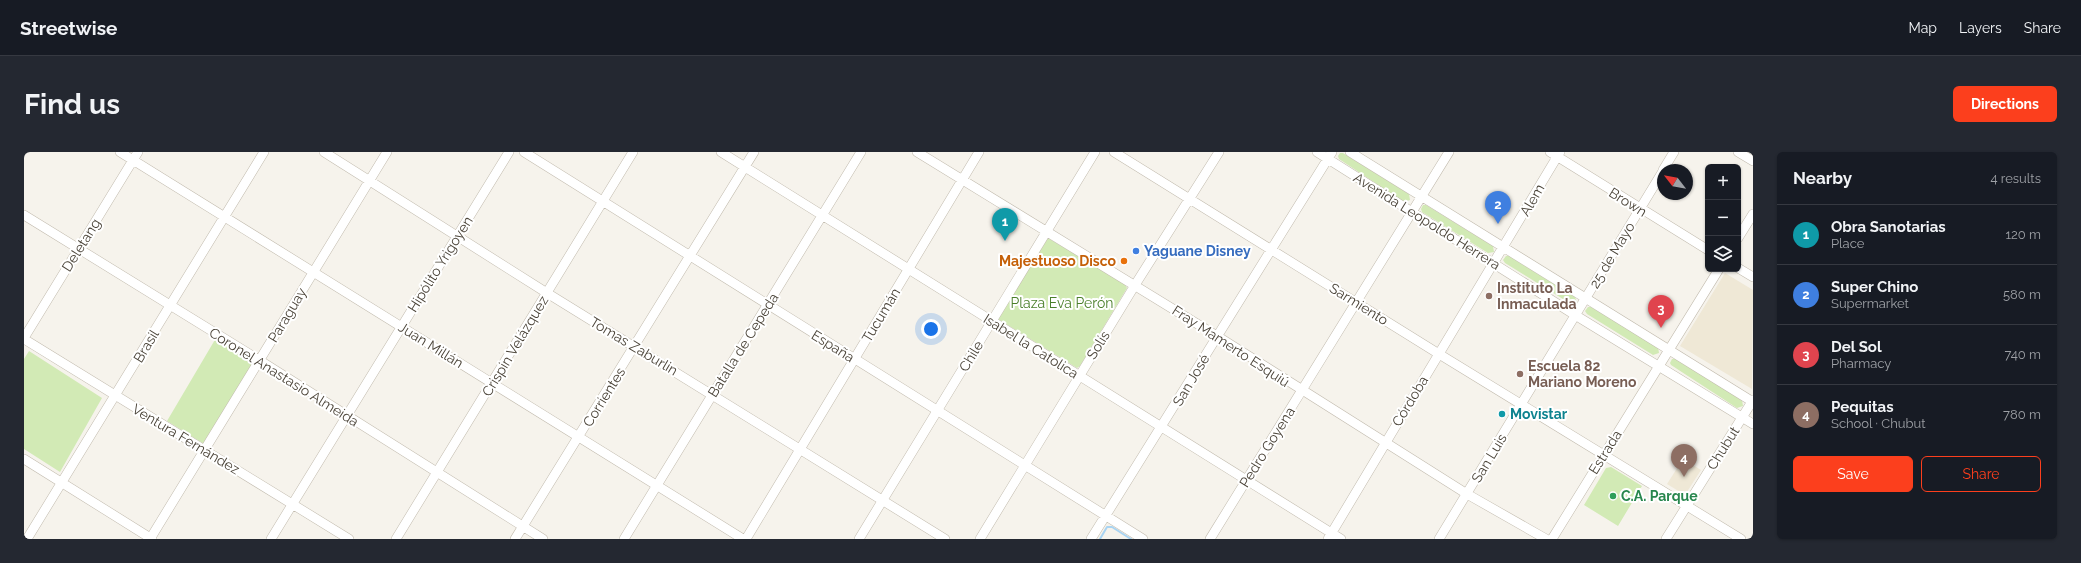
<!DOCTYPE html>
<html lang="en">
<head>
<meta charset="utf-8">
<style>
	body { margin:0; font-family:Raleway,sans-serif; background:#242831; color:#f1f3f6 }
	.controls { position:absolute; right:12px; top:12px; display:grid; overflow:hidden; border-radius:6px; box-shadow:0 1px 3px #0004 }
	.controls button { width:36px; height:36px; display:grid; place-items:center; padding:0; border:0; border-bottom:1px solid #363941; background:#171b24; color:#f1f3f6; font:20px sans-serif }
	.compass { position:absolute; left:1633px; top:12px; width:36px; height:36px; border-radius:50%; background:#171b24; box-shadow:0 1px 3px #0004; rotate:301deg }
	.you { position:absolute; left:907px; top:177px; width:14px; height:14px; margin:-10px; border:3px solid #fff; border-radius:50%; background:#1a73e8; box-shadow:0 0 0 6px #1a73e833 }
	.badge { display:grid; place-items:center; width:26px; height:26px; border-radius:50%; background:#fc3f1d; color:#fff; font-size:13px; font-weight:700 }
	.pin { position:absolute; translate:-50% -33px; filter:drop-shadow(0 1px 2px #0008) }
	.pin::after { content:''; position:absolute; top:21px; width:14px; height:12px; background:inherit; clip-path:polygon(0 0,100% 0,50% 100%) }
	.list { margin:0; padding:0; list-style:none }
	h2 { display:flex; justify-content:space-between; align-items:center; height:52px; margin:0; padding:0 16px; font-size:17px }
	h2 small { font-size:13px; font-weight:400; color:#9ea1a6 }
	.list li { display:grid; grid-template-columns:26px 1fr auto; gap:12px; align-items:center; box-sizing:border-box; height:60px; padding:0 16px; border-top:1px solid #363941 }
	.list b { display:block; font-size:15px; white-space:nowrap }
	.list p { margin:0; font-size:13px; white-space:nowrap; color:#9ea1a6 }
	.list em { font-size:13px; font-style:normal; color:#9ea1a6 }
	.actions { display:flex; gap:8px; padding:12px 16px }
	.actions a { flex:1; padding:9px 0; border:1px solid #fc3f1d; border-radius:6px; text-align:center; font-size:14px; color:#fc3f1d }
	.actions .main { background:#fc3f1d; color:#fff }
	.icon { flex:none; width:22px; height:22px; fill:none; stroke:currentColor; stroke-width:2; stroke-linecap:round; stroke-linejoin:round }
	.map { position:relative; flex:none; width:1729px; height:387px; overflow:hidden; border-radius:6px }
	header { display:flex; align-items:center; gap:24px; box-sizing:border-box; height:56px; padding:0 20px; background:#171b24; border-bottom:1px solid #363941 }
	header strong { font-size:19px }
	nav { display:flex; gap:22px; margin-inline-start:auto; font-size:14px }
	.intro { display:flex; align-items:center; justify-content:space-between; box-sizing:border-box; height:96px; padding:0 24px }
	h1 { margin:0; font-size:28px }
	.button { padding:10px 18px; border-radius:6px; background:#fc3f1d; color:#fff; font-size:14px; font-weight:700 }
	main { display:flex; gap:24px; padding:0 24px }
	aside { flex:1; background:#171b24; border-radius:6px; box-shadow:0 1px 3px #0004 }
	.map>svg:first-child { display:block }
	.education { fill:#efe8d6 }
	.green { fill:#d2eab5 }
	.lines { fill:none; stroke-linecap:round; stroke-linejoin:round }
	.stream { stroke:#a9d4f2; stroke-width:2 }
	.minor-casing { stroke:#c2bbae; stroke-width:10 }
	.minor { stroke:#fff; stroke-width:9 }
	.shop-dot { fill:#3f7fe0; stroke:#fff; stroke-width:1.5 }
	.food-dot { fill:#e8710a; stroke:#fff; stroke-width:1.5 }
	.education-dot { fill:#8d6e63; stroke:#fff; stroke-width:1.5 }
	.culture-dot { fill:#0f9aa8; stroke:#fff; stroke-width:1.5 }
	.leisure-dot { fill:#2e9e5b; stroke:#fff; stroke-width:1.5 }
	.labels { text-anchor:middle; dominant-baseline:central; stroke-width:4; stroke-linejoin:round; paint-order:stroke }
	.street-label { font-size:14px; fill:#4b4439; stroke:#fff }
	.shop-label { font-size:14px; font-weight:bold; fill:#366cbe; stroke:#fff; text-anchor:start }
	.food-label { font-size:14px; font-weight:bold; fill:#c56008; stroke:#fff; text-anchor:end }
	.education-label { font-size:14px; font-weight:bold; fill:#785e54; stroke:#fff; text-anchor:start }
	.park-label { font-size:14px; fill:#4a7f2a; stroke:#fff }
	.culture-label { font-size:14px; font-weight:bold; fill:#0d838f; stroke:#fff; text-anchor:start }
	.leisure-label { font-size:14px; font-weight:bold; fill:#27864d; stroke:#fff; text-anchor:start }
</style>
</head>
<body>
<header>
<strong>Streetwise</strong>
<nav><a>Map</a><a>Layers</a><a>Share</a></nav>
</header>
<div class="intro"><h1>Find us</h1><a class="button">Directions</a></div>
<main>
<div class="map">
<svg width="1729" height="387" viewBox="0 0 1729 387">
	<rect width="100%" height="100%" fill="#f6f3ec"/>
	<path class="education" d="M1701,121L1729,138L1728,237L1656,194Z
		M1659,307L1677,318L1661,343L1643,332Z"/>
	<path class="green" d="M1316,1H1319L1385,42L1386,48L1380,50L1315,7L1314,4Z
		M1399,53H1402L1469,94L1470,100L1464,101L1398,60L1397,57Z
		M1024,86L1100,131L1103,136L1056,214L1053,216L974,167Z
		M1482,104H1485L1551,145L1553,151L1547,152L1481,111L1479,108Z
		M1564,155H1567L1634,195L1635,201L1629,203L1563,162L1561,159Z
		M192,186L230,212L180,292L143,269Z
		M5,199L78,246L36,320L0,297V207Z
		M1648,207H1652L1718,248L1719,254L1713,256L1647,213L1646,211Z
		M1587,315L1618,334L1594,374L1560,353L1582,316Z"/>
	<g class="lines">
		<path class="stream" d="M1076,387L1083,375H1088L1107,387"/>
		<defs>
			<path id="minor" d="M96,0L719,387
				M300,0L523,141L921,387
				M500,0L1119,387
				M697,0L1317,387
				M893,0L1193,184L1443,342L1522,387
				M1090,0L1415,202L1717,387
				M1293,0L1551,163L1729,272
				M1326,0L1729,250
				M1526,0L1684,98
				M1714,0L1729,9
				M1639,18L1650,0
				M0,63L235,208L519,387
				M1714,86L1729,62
				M1714,116L1729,125
				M0,186L114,0
				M0,187L325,387
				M0,307L128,387
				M3,387L240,0
				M126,387L363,0
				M247,387L485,0
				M372,387L609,0
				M491,387L730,0
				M600,387L837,0
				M722,387L955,0
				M835,387L1071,0
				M956,387L1111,133L1195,0
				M1067,387L1308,0
				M1186,387L1425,0
				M1304,387L1536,0
				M1415,387L1639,19
				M1528,387L1695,117
				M1642,387L1729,248"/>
		</defs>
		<use href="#minor" class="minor-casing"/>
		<use href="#minor" class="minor"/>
	</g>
	<circle class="shop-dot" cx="1112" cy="99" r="4"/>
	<circle class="food-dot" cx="1100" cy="109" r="4"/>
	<g class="education-dot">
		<circle cx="1465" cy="144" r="4"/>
		<circle cx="1496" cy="222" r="4"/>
	</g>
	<circle class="culture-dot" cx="1478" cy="262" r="4"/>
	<circle class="leisure-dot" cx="1589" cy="344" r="4"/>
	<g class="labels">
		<g class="street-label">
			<text transform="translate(1508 48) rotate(-60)">Alem</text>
			<text transform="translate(1604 50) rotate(32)">Brown</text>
			<text transform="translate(1403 69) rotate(32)">Avenida Leopoldo Herrera</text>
			<text transform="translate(57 93) rotate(-58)">Deletang</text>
			<text transform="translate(1588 103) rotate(-59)">25 de Mayo</text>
			<text transform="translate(416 112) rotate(-58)">Hipólito Yrigoyen</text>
			<text transform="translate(1335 152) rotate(32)">Sarmiento</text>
			<text transform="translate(263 163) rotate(-59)">Paraguay</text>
			<text transform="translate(857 163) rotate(-59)">Tucumán</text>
			<text transform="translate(407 193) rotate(32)">Juan Millán</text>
			<text transform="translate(719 193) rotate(-58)">Batalla de Cepeda</text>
			<text transform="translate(1074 193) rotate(-58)">Solís</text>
			<text transform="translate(122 194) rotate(-59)">Brasil</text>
			<text transform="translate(491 194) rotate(-59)">Crispin Velázquez</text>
			<text transform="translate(610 194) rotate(31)">Tomas Zaburlin</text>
			<text transform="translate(809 194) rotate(32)">España</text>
			<text transform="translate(1007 194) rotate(32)">Isabel la Catolica</text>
			<text transform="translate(1207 194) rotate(33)">Fray Mamerto Esquiú</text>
			<text transform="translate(947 204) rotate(-59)">Chile</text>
			<text transform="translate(260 225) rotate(32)">Coronel Anastasio Almeida</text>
			<text transform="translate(1167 228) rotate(-59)">San José</text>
			<text transform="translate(580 245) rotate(-58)">Corrientes</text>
			<text transform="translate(1386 249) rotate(-59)">Córdoba</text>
			<text transform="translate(162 287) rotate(31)">Ventura Fernández</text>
			<text transform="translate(1243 295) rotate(-58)">Pedro Goyena</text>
			<text transform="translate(1699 296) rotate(-58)">Chubut</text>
			<text transform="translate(1581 300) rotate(-58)">Estrada</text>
			<text transform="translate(1465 306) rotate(-59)">San Luis</text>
		</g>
		<g class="shop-label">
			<text x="1120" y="99">Yaguane Disney</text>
		</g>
		<g class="food-label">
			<text x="1092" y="109">Majestuoso Disco</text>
		</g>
		<g class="education-label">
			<text x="1473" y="136">Instituto La<tspan x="1473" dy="16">Inmaculada</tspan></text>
			<text x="1504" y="214">Escuela 82<tspan x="1504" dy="16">Mariano Moreno</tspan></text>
		</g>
		<g class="park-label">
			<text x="1038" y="151">Plaza Eva Perón</text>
		</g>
		<g class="culture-label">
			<text x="1486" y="262">Movistar</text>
		</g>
		<g class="leisure-label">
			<text x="1597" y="344">C.A. Parque</text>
		</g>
	</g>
</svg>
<div class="controls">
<button>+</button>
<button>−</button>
<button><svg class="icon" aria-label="layers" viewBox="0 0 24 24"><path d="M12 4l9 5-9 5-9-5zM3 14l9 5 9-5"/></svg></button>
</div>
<svg class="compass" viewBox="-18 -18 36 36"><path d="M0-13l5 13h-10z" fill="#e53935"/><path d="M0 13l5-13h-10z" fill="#9ea1a6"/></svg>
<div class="you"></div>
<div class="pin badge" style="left:981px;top:89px;background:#0f9aa8">1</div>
<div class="pin badge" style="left:1474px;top:72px;background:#3f7fe0">2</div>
<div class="pin badge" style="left:1637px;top:176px;background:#e0444e">3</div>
<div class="pin badge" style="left:1660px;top:325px;background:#8d6e63">4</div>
</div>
<aside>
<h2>Nearby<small>4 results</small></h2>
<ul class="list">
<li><span class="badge" style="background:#0f9aa8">1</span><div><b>Obra Sanotarias</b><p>Place</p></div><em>120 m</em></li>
<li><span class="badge" style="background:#3f7fe0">2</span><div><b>Super Chino</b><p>Supermarket</p></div><em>580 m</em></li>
<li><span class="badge" style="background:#e0444e">3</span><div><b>Del Sol</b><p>Pharmacy</p></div><em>740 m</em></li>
<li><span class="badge" style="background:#8d6e63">4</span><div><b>Pequitas</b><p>School · Chubut</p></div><em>780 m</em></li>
</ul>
<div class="actions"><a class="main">Save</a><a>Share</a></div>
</aside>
</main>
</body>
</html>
